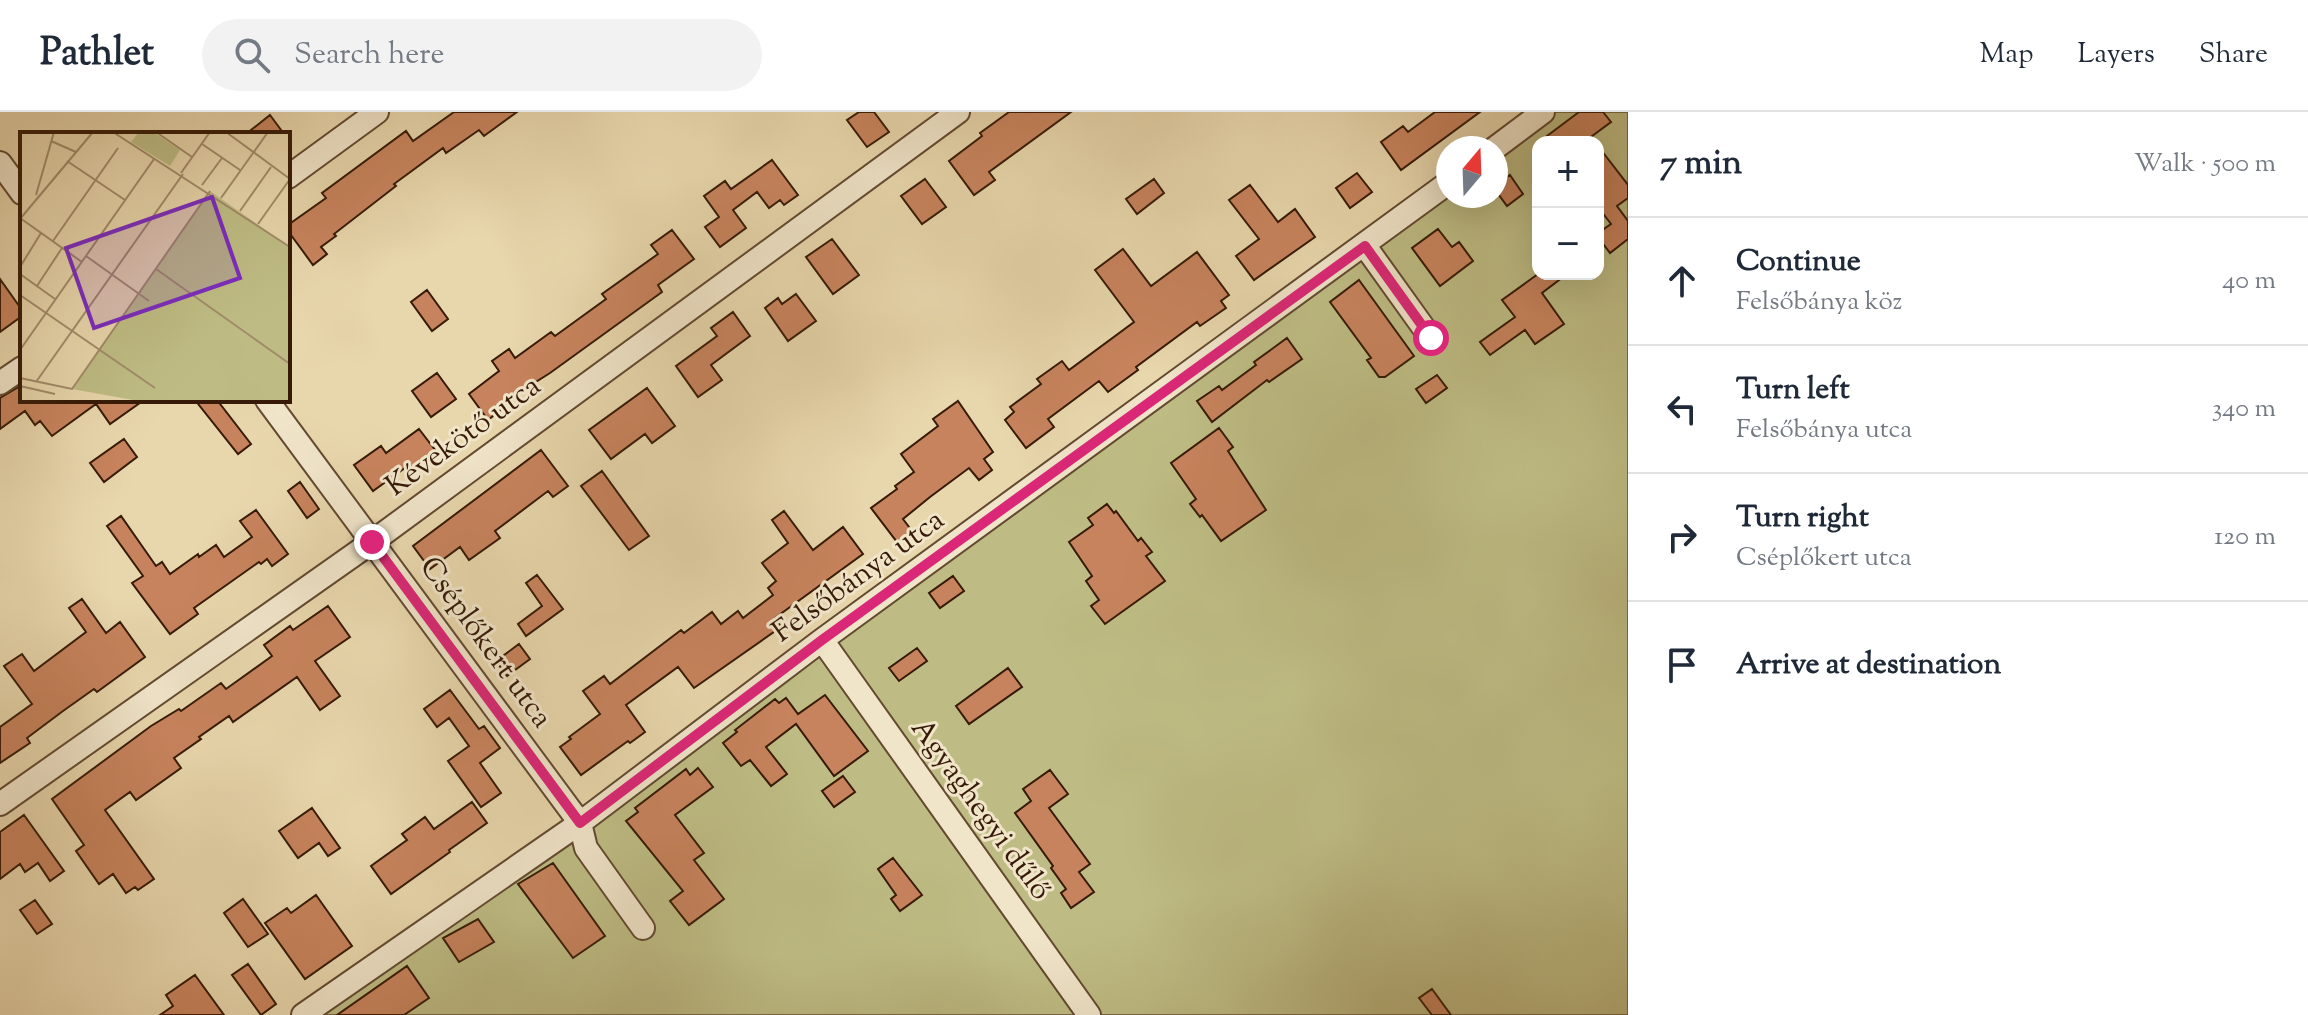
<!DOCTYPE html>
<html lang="en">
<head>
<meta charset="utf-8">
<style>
	body { margin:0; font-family:"Sorts Mill Goudy",serif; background:#f2f2f3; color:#1f2937 }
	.controls { position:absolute; right:24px; top:24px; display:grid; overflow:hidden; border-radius:16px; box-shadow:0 8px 32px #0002 }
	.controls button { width:72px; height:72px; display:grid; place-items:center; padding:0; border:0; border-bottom:2px solid #e0e1e3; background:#fff; color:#1f2937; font:40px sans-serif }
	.compass { position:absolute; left:1436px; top:24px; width:72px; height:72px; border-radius:50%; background:#fff; box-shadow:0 8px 32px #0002; rotate:19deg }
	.stop { position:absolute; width:24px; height:24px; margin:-18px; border:6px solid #db2777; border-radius:50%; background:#fff }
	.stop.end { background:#db2777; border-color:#fff; box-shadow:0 2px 8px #0008 }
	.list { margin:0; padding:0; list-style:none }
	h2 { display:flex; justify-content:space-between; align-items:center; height:104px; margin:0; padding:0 32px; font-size:34px }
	h2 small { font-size:26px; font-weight:400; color:#747a83 }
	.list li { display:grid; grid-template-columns:52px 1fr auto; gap:24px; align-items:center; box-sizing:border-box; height:128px; padding:0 32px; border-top:2px solid #e0e1e3 }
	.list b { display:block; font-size:30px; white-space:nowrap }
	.list p { margin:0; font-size:26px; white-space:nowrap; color:#747a83 }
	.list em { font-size:26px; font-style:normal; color:#747a83 }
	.icon { flex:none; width:44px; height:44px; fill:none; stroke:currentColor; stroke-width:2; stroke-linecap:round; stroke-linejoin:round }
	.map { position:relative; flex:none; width:1628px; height:903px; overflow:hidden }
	header { display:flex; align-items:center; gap:48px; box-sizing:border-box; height:112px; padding:0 40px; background:#fff; border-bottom:2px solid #e0e1e3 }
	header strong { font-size:38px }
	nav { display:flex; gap:44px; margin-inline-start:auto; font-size:28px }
	.search { width:560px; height:72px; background:#f2f2f3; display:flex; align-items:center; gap:20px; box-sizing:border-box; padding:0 28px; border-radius:44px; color:#747a83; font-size:30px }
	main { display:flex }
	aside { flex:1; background:#fff }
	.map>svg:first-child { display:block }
	.green { fill:#bebc84; stroke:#7a6b46; stroke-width:2; fill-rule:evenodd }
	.building { fill:#c7835d; stroke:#361a07; stroke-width:2 }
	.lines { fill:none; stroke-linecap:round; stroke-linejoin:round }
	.minor-casing { stroke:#624930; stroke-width:26 }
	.minor { stroke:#f0e4c9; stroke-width:22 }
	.route { stroke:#db2777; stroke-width:10 }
	.labels { text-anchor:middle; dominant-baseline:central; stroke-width:6; stroke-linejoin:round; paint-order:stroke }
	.street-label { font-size:30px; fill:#361a07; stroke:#f0e4c9 }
	.inset-road { fill:none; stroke:#a18b6a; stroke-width:2 }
	.view { fill:#7b2cbf; fill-opacity:0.15; stroke:#7b2cbf; stroke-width:4 }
	.inset-edge { fill:none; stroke:#361a07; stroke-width:4 }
</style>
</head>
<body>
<header>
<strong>Pathlet</strong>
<div class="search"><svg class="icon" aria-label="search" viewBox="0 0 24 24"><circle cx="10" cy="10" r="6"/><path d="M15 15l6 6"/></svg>Search here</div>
<nav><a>Map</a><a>Layers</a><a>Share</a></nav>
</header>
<main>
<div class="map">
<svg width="1628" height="903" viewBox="0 0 1628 903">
	<rect width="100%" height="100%" fill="#e8d6ac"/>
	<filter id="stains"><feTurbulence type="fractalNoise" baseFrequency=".0025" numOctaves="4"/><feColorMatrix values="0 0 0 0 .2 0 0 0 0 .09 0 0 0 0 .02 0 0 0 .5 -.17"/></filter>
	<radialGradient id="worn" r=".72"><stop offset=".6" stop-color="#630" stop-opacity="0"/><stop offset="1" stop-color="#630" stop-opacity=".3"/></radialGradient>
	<path class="green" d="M1543,0H1628V903H303L1448,84H1496V36ZM1538,30H1598V162H1538Z"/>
	<path class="building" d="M454,0H517L484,24L479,18L446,41L443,36L394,72L396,74L334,122L336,124L321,135L327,142L313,153L288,119V113L326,86L322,81L406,19L413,29Z
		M859,0H874L889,20L867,35L847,8Z
		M1009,0H1071L989,60L995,68L974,83L949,49L982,24L980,21Z
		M1435,0H1480L1401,58L1381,30L1403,14L1408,20Z
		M1579,0H1603L1611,10L1584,30H1539Z
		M270,3L284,22H246Z
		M1598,34L1628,73V86L1617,94L1628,109V127L1610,141L1598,125V121L1611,112L1598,95Z
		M772,48L798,83L784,93L780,88L769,96L757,80L733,98L746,116L720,135L705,115L719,105L704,84L725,69L731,77Z
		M1357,61L1372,80L1350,96L1336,76Z
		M1510,63L1523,82L1507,94L1496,79V73Z
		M925,67L946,95L922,112L901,84Z
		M1154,67L1164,81L1137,102L1126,87Z
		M1250,73L1278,110L1295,97L1315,125L1254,168L1236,144L1259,127L1229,88Z
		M1438,117L1452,135L1459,130L1473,149L1440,174L1412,136Z
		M672,118L694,147L658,173L662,180L550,261L504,290L507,293L488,308L469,282L499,259L492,249L509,237L515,246L551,220L555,224L606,187L602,182L658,142L651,133Z
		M832,127L859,163L833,182L806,145Z
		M1123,137L1151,174L1197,140L1229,183L1221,189L1226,196L1200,214L1197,210L1136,255L1138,258L1108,280L1099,269L1048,307L1054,315L1026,336L1005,308L1014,300L1010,295L1041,272L1037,267L1062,249L1069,258L1134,210L1095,158Z
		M1538,162H1567L1542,181L1564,212L1535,232L1525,218L1490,243L1480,230L1515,205L1502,188Z
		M0,167L22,198V204L0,220Z
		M1359,168L1414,244L1385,265H1379L1367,248L1371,246L1330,190Z
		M427,178L448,207L432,219L411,190Z
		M796,182L816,209L788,229L765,196L778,186L782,192Z
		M733,200L750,224L711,253L722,268L698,285L676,254L717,224L711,216Z
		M1287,226L1302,247L1269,270L1267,268L1212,310L1197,289L1219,274L1222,278L1256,253L1254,250Z
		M437,261L456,287L431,305L412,279Z
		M1437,263L1447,276L1426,291L1416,277Z
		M22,273V288H144L110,312L96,292L52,324L40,309L35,313L25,299L0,317V286Z
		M647,276L675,314L652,331L645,322L611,347L589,318Z
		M195,288H217L251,332L238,342Z
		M958,289L993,340L984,347L992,358L979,368L969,356L930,385L903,407L912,419L897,430L871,396L897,377L895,374L914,360L901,342L938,314L933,307Z
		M1219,316L1233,335L1228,339L1266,398L1221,429L1202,403L1200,405L1190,392L1196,387L1171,351Z
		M419,317L439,343L415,360L409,353L373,379L354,353L381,334L386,341Z
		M124,327L137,345L104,370L90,351Z
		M541,338L568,374L553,385L548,379L495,419L500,426L469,448L460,435L430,457L413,434Z
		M602,359L649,424L629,438L581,374Z
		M300,370L319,397L307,406L288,379Z
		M1107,392L1114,401L1116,399L1138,429L1141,426L1152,440L1146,444L1165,469L1105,512L1091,494L1099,488L1086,469L1092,464L1069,430L1093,413L1088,406Z
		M256,398L288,442L272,454L267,447L261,452L259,450L194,496L198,502L170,522L132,471L143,464L107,414L121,404L156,454L162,450L170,462L198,442L199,445L216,433L224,445L252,425L240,409Z
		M784,399L813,438L843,415L863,442L775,506L781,515L694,576L678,555L626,593L645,620L630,631L628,629L581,663L560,635L571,627L569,625L600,602L583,579L604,564L610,572L681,518L684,521L712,500L721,512L738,499L743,506L773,483L768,476L776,469L762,451L788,431L772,408Z
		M537,463L563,497L526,524L518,512L542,494L526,471Z
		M953,464L964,479L940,496L929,481Z
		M82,487L106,521L120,510L145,545L97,580L94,577L63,599L27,626L30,631L0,651V615L32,592L4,554L22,542L34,559L86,520L69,496Z
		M328,494L350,525L315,549L340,584L320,598L297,565L233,610L229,604L199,625L201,627L174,646L181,656L136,688L130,680L105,698L154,767L138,778L135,775L126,781L113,762L99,772L76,739L84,733L52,687L151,614L179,597L181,599L221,571L226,577L272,544L264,533L290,514L293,518Z
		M519,532L530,547L507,564L496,549Z
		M917,536L927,549L899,569L889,556Z
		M1008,556L1022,575L969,612L956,594Z
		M450,578L479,617L484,614L500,636L480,651L501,681L481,695L448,649L469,634L449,606L437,615L424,597Z
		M825,583L868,639L834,664L796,612L766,635L787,662L771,674L750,648L741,654L723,631L737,620L735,618L775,587L779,591L786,586L798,602Z
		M698,656L713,675L675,703L704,741L694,748L724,787L689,813L670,789L683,779L626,709L638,700L635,696L686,657L690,663Z
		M1050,658L1068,682L1049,696L1090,752L1079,760L1094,780L1071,796L1061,781L1066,777L1051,756L1053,754L1015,701L1031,689L1023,677Z
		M843,664L855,680L834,695L822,679Z
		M472,690L487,711L449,738L450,740L391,782L371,754L407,728L402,722L425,705L434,717Z
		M312,696L340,736L328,744L319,731L298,746L279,719Z
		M24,703L64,759L50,769L38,751L25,760L20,752L0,767V720Z
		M893,746L922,783L900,799L891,787L896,783L878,757Z
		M553,751L605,824L573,846L518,772Z
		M316,783L352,834L305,867L265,811L287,796L291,801Z
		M243,787L268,822L248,835L224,801Z
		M35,788L52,812L37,822L20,798Z
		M478,807L494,830L459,850L443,826Z
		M248,852L276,892L261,903L232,863Z
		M407,854L429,886L404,903H337Z
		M195,863L224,903H160L173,894L166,883Z
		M1432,877L1451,903H1432L1419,886Z"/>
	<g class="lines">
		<defs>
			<path id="minor" d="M1495,36L1543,0
				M0,51L22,81
				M288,65L377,0
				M1365,134L1431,226
				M0,271L22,256
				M267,288L580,711L586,736L643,816
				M822,528L1089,903
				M0,692L372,430L958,0
				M303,903L580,711L822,528L1448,71"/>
		</defs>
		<use href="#minor" class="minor-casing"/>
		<use href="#minor" class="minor"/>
	</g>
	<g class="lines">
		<path class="route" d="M372,430L580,711L822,528L1365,134L1431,226"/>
	</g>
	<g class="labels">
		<g class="street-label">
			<text transform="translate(464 325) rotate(-36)">Kévekötő utca</text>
			<text transform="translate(859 465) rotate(-36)">Felsőbánya utca</text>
			<text transform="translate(485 531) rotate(54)">Cséplőkert utca</text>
			<text transform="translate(980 698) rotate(54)">Agyaghegyi dűlő</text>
		</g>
	</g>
	<g transform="translate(20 20)">
		<rect width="270" height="270" fill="#e8d6ac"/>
		<path d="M119,0H133L160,18L150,34L111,10ZM190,59L270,115V270H124L52,257Z" fill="#bebc84"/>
		<path class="inset-road" d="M93,0L270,115M136,0L172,25M206,0L270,47M31,9L56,20M182,12L220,38M47,29L105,68M161,41L190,0M182,53L202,26M16,63L34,0M201,66L248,0M220,79L251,35M0,86L62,130M0,87L73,0M238,92L270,47M33,109L98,16M66,124L129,169M0,135L21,101M136,137L270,232M0,142L35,167M17,154L42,116M0,163L135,256M0,218L134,27M0,246L52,257L190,59M16,250L163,42M0,254L35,262"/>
		<path class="view" d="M192,65L220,146L74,196L46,116Z"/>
		<rect width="270" height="270" class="inset-edge"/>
	</g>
	<rect width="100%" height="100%" filter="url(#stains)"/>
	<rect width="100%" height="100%" fill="url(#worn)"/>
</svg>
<div class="controls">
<button>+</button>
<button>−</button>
</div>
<svg class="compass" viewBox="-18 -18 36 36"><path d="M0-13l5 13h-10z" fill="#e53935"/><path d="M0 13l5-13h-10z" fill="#747a83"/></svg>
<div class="stop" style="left:1431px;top:226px"></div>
<div class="stop end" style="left:372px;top:430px"></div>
</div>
<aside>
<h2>7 min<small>Walk · 500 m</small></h2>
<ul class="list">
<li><svg class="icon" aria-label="ahead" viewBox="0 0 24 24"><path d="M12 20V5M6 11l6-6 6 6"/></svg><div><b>Continue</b><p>Felsőbánya köz</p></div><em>40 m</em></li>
<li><svg class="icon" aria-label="left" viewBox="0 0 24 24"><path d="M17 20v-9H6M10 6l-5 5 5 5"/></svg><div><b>Turn left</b><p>Felsőbánya utca</p></div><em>340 m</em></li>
<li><svg class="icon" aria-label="right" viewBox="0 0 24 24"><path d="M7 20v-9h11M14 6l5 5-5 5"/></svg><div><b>Turn right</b><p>Cséplőkert utca</p></div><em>120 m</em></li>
<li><svg class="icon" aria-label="arrive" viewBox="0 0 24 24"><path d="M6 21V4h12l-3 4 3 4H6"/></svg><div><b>Arrive at destination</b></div></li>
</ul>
</aside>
</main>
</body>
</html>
